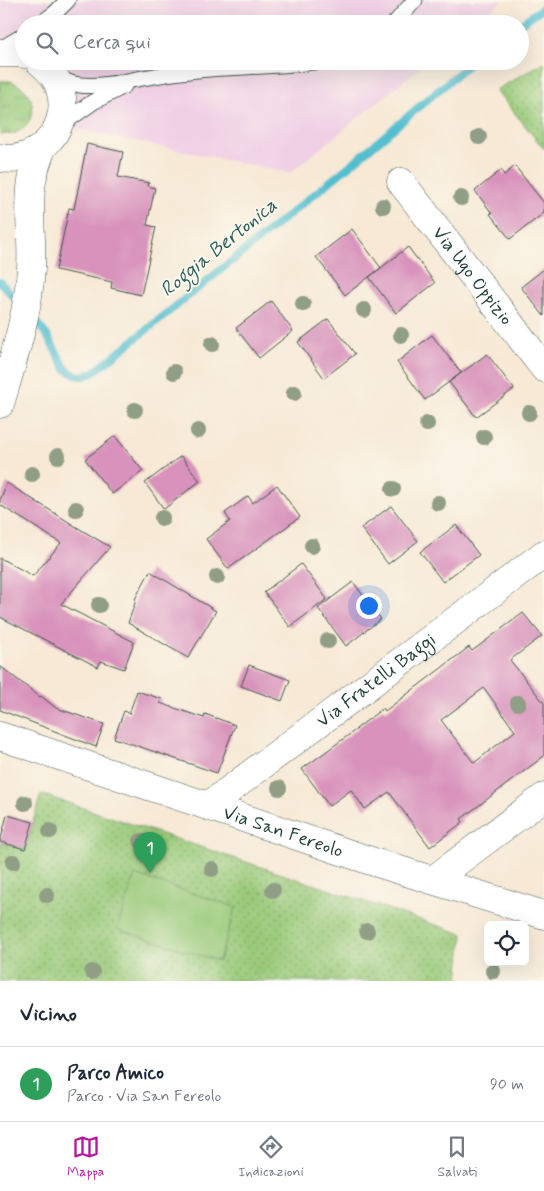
<!DOCTYPE html>
<html lang="it">
<head>
<meta charset="utf-8">
<style>
	body { margin:0; font-family:Mynerve,sans-serif; background:#f6f6f7; color:#1f2937 }
	.controls { position:absolute; right:15px; bottom:15px; display:grid; overflow:hidden; border-radius:8px; box-shadow:0 5px 20px #0002 }
	.controls button { width:45px; height:45px; display:grid; place-items:center; padding:0; border:0; border-bottom:1px solid #e0e1e3; background:#fff; color:#1f2937; font:25px sans-serif }
	.you { position:absolute; left:368px; top:605px; width:18px; height:18px; margin:-12px; border:4px solid #fff; border-radius:50%; background:#1a73e8; box-shadow:0 0 0 8px #1a73e833 }
	.badge { display:grid; place-items:center; width:32px; height:32px; border-radius:50%; background:#b5179e; color:#fff; font-size:16px; font-weight:700 }
	.pin { position:absolute; translate:-50% -41px; filter:drop-shadow(0 1px 2px #0008) }
	.pin::after { content:''; position:absolute; top:26px; width:18px; height:15px; background:inherit; clip-path:polygon(0 0,100% 0,50% 100%) }
	.list { margin:0; padding:0; list-style:none }
	h2 { display:flex; justify-content:space-between; align-items:center; height:65px; margin:0; padding:0 20px; font-size:21px }
	h2 small { font-size:16px; font-weight:400; color:#747a83 }
	.list li { display:grid; grid-template-columns:32px 1fr auto; gap:15px; align-items:center; box-sizing:border-box; height:75px; padding:0 20px; border-top:1px solid #e0e1e3 }
	.list b { display:block; font-size:19px; white-space:nowrap }
	.list p { margin:0; font-size:16px; white-space:nowrap; color:#747a83 }
	.list em { font-size:16px; font-style:normal; color:#747a83 }
	.icon { flex:none; width:28px; height:28px; fill:none; stroke:currentColor; stroke-width:2; stroke-linecap:round; stroke-linejoin:round }
	.map { position:relative; flex:none; width:544px; height:981px; overflow:hidden }
	.search { position:absolute; background:#fff; box-shadow:0 5px 20px #0002; left:15px; right:15px; top:15px; height:55px; display:flex; align-items:center; gap:12px; box-sizing:border-box; padding:0 18px; border-radius:28px; color:#747a83; font-size:19px }
	.sheet { height:140px; background:#fff }
	nav { display:flex; justify-content:space-around; align-items:center; box-sizing:border-box; height:70px; border-top:1px solid #e0e1e3; background:#fff; font-size:14px; color:#747a83 }
	nav a { display:grid; justify-items:center; gap:2px }
	nav .on { color:#b5179e }
	.map>svg:first-child { display:block }
	.built { fill:#f0d0e5 }
	.grass { fill:url(#grass-tufts); stroke:#5c8457 }
	.park { fill:url(#park-dots); stroke:#5c8457 }
	.pitch { fill:#9aca7a; stroke:#5c8457 }
	.lines { fill:none; stroke-linecap:round; stroke-linejoin:round }
	.stream { stroke:#53becf; stroke-width:8 }
	.building { fill:#d892bb; fill-rule:evenodd }
	.service-casing { stroke:#3f574c; stroke-width:17 }
	.minor-casing { stroke:#3f574c; stroke-width:29 }
	.service { stroke:#fff; stroke-width:15 }
	.minor { stroke:#fff; stroke-width:28 }
	.tree { fill:#919e86 }
	.labels { text-anchor:middle; dominant-baseline:central; stroke-width:4; stroke-linejoin:round; paint-order:stroke }
	.street-label { font-size:19px; fill:#1f3d34; stroke:#fbf7ec }
	.water-label { font-size:20px; font-style:italic; fill:#2c5d5b; stroke:#fbf7ec }
</style>
</head>
<body>
<div class="map">
<svg width="544" height="981" viewBox="0 0 544 981">
	<defs>
		<pattern id="grass-tufts" width="24" height="20" patternUnits="userSpaceOnUse" patternTransform="scale(1.25)"><rect width="24" height="20" fill="#9aca7a"/><path d="M3 7l-1-3M5 7V3M7 7l1-3M15 17l-1-3M17 17v-4M19 17l1-3" fill="none" stroke="#7da565"/></pattern>
		<pattern id="park-dots" width="8" height="8" patternUnits="userSpaceOnUse" patternTransform="scale(1.25)"><rect width="8" height="8" fill="#9aca7a"/><path d="M2 2h.1M6 6h.1" fill="none" stroke="#7da565" stroke-width="1.8" stroke-linecap="round"/></pattern>
	</defs>
	<rect width="100%" height="100%" fill="#fbf7ec"/>
	<filter id="ink" filterUnits="userSpaceOnUse"><feTurbulence type="fractalNoise" baseFrequency=".02" numOctaves="2"/><feDisplacementMap in="SourceGraphic" scale="10" xChannelSelector="R" yChannelSelector="G"/><feConvolveMatrix kernelMatrix="1 2 1 2 8 2 1 2 1" color-interpolation-filters="sRGB"/></filter>
	<filter id="wash" filterUnits="userSpaceOnUse"><feTurbulence type="fractalNoise" baseFrequency=".0096" numOctaves="4" result="noise"/><feDisplacementMap in="SourceGraphic" scale="20" xChannelSelector="R" yChannelSelector="G"/><feGaussianBlur stdDeviation="1.12" result="paint"/><feColorMatrix in="noise" values="0 0 0 0 0 0 0 0 0 0 0 0 0 0 0 0 0 1.4 0 .05"/><feComposite in="paint" operator="in"/></filter>
	<g filter="url(#wash)">
		<rect width="100%" height="100%" fill="#f7e9d5"/>
		<path class="built" d="M0,0H503L473,24H24V48L0,49Z
			M49,61H428L290,173L66,127Z"/>
		<path class="grass" d="M11,81C19,85 25,88 29,96C38,110 28,131 12,134C8,135 4,134 0,135V81Z"/>
		<path class="park" d="M544,62V149L496,90Z
			M41,794L463,934L458,981H0V847L1,843L25,849Z"/>
		<path class="pitch" d="M135,875L236,907L219,961L117,929Z"/>
		<g class="lines">
			<path class="stream" d="M520,24L544,7
				M0,282L21,305
				M30,315L46,334L66,369L75,375L84,376L93,373L348,167L473,61"/>
		</g>
		<g id="blocks">
			<path class="building" d="M87,144L123,152L118,177L149,183L148,186L155,188L147,225L156,227L141,295L111,288L112,282L56,270L69,208L74,209Z
				M515,166L544,203V213L510,239L490,214L492,213L475,191L501,170L504,175Z
				M352,229L381,268L345,295L316,257Z
				M408,247L435,283L396,313L369,277Z
				M544,269V316L521,287Z
				M271,301L293,331L259,358L236,328Z
				M328,319L355,354L324,378L298,342Z
				M432,335L461,373L425,400L397,362Z
				M487,354L514,389L476,417L449,382Z
				M115,436L143,471L112,494L85,459Z
				M181,456L200,481L164,509L145,483Z
				M7,483L75,526L110,547L61,604L134,642L124,669L101,661L98,667L0,617V558L33,576L61,543L0,505V500Z
				M277,485L300,517L228,569L206,539L230,521L225,513L248,496L253,503Z
				M391,506L418,541L388,564L361,528Z
				M456,525L479,555L443,582L420,552Z
				M301,564L327,599L290,627L264,592Z
				M150,571L216,611L188,658L128,623L136,600L135,599Z
				M353,582L381,619L346,646L318,608Z
				M523,613L542,636L510,660L544,703V756L461,819L463,822L430,847L389,792L365,809L351,790L329,806L302,769L357,729H356L383,708L385,711L469,647L472,651ZM484,688L515,731L474,763L441,720Z
				M249,665L290,680L282,701L241,686Z
				M0,666L40,697L41,696L56,708L104,724L96,747L0,710Z
				M137,691L162,699L160,703L204,718L205,714L235,725L217,773L114,738L124,711L129,714Z
				M7,815L33,822L25,849L0,842Z"/>
		</g>
	</g>
	<g filter="url(#ink)">
		<use href="#blocks" fill-opacity="0" stroke="#3f574c" stroke-width="1"/>
		<g class="lines">
			<defs>
				<path id="service" d="M40,24L55,13L68,0
					M394,24L415,0
					M1,49L24,35
					M55,77C63,80 71,84 80,85C99,87 118,83 137,79C157,75 177,72 197,70C238,66 279,67 320,61
					M59,126L93,102L124,86"/>
				<g id="minor">
					<path d="M0,53H20L24,54"/>
					<path d="M0,158C39,165 72,126 60,89C57,77 48,69 39,61"/>
					<path id="s1" d="M401,182L544,368"/>
					<path d="M0,404C13,360 28,315 31,269C33,240 27,210 32,181C34,169 38,159 42,148"/>
					<path id="s2" d="M0,736L374,862L544,915"/>
					<path id="s3" d="M208,806L544,554"/>
					<path d="M433,880L544,797"/>
				</g>
			</defs>
			<use href="#service" class="service-casing"/>
			<use href="#minor" class="minor-casing"/>
			<use href="#service" class="service"/>
			<use href="#minor" class="minor"/>
		</g>
		<g class="tree">
			<circle cx="479" cy="137" r="8"/>
			<circle cx="461" cy="198" r="8"/>
			<circle cx="383" cy="206" r="8"/>
			<circle cx="303" cy="304" r="8"/>
			<circle cx="364" cy="310" r="8"/>
			<circle cx="401" cy="335" r="8"/>
			<circle cx="212" cy="344" r="8"/>
			<circle cx="174" cy="372" r="8"/>
			<circle cx="294" cy="393" r="8"/>
			<circle cx="135" cy="410" r="8"/>
			<circle cx="529" cy="413" r="8"/>
			<circle cx="427" cy="424" r="8"/>
			<circle cx="198" cy="431" r="8"/>
			<circle cx="484" cy="437" r="8"/>
			<circle cx="58" cy="456" r="8"/>
			<circle cx="32" cy="474" r="8"/>
			<circle cx="393" cy="489" r="8"/>
			<circle cx="438" cy="503" r="8"/>
			<circle cx="76" cy="509" r="8"/>
			<circle cx="162" cy="518" r="8"/>
			<circle cx="312" cy="546" r="8"/>
			<circle cx="217" cy="577" r="8"/>
			<circle cx="99" cy="605" r="8"/>
			<circle cx="328" cy="641" r="8"/>
			<circle cx="518" cy="703" r="8"/>
			<circle cx="279" cy="788" r="8"/>
			<circle cx="25" cy="803" r="8"/>
			<circle cx="50" cy="831" r="8"/>
			<circle cx="141" cy="841" r="8"/>
			<circle cx="13" cy="862" r="8"/>
			<circle cx="212" cy="869" r="8"/>
			<circle cx="273" cy="890" r="8"/>
			<circle cx="47" cy="895" r="8"/>
			<circle cx="367" cy="931" r="8"/>
			<circle cx="493" cy="971" r="8"/>
			<circle cx="92" cy="972" r="8"/>
		</g>
	</g>
	<g class="labels">
		<g class="street-label">
			<text stroke="none"><textPath href="#s1" startOffset="118">Via Ugo Oppizio</textPath></text>
			<text stroke="none"><textPath href="#s3" startOffset="210">Via Fratelli Baggi</textPath></text>
			<text stroke="none"><textPath href="#s2" startOffset="299">Via San Fereolo</textPath></text>
		</g>
		<g class="water-label">
			<text transform="translate(219 248) rotate(-39)">Roggia Bertonica</text>
		</g>
	</g>
</svg>
<div class="controls">
<button><svg class="icon" aria-label="locate" viewBox="0 0 24 24"><circle cx="12" cy="12" r="6"/><path d="M12 2v4M12 18v4M2 12h4M18 12h4"/></svg></button>
</div>
<div class="you"></div>
<div class="pin badge" style="left:150px;top:873px;background:#2e9e5b">1</div>
<div class="search"><svg class="icon" aria-label="search" viewBox="0 0 24 24"><circle cx="10" cy="10" r="6"/><path d="M15 15l6 6"/></svg>Cerca qui</div>
</div>
<section class="sheet">
<h2>Vicino<small></small></h2>
<ul class="list">
<li><span class="badge" style="background:#2e9e5b">1</span><div><b>Parco Amico</b><p>Parco · Via San Fereolo</p></div><em>90 m</em></li>
</ul>
</section>
<nav>
<a class="on"><svg class="icon" aria-label="map" viewBox="0 0 24 24"><path d="M3 6l6-2 6 2 6-2v14l-6 2-6-2-6 2zM9 4v14M15 6v14"/></svg>Mappa</a>
<a><svg class="icon" aria-label="directions" viewBox="0 0 24 24"><path d="M12 3l9 9-9 9-9-9zM9 14v-3h6M13 9l2 2-2 2"/></svg>Indicazioni</a>
<a><svg class="icon" aria-label="saved" viewBox="0 0 24 24"><path d="M7 4h10v16l-5-4-5 4z"/></svg>Salvati</a>
</nav>
</body>
</html>
